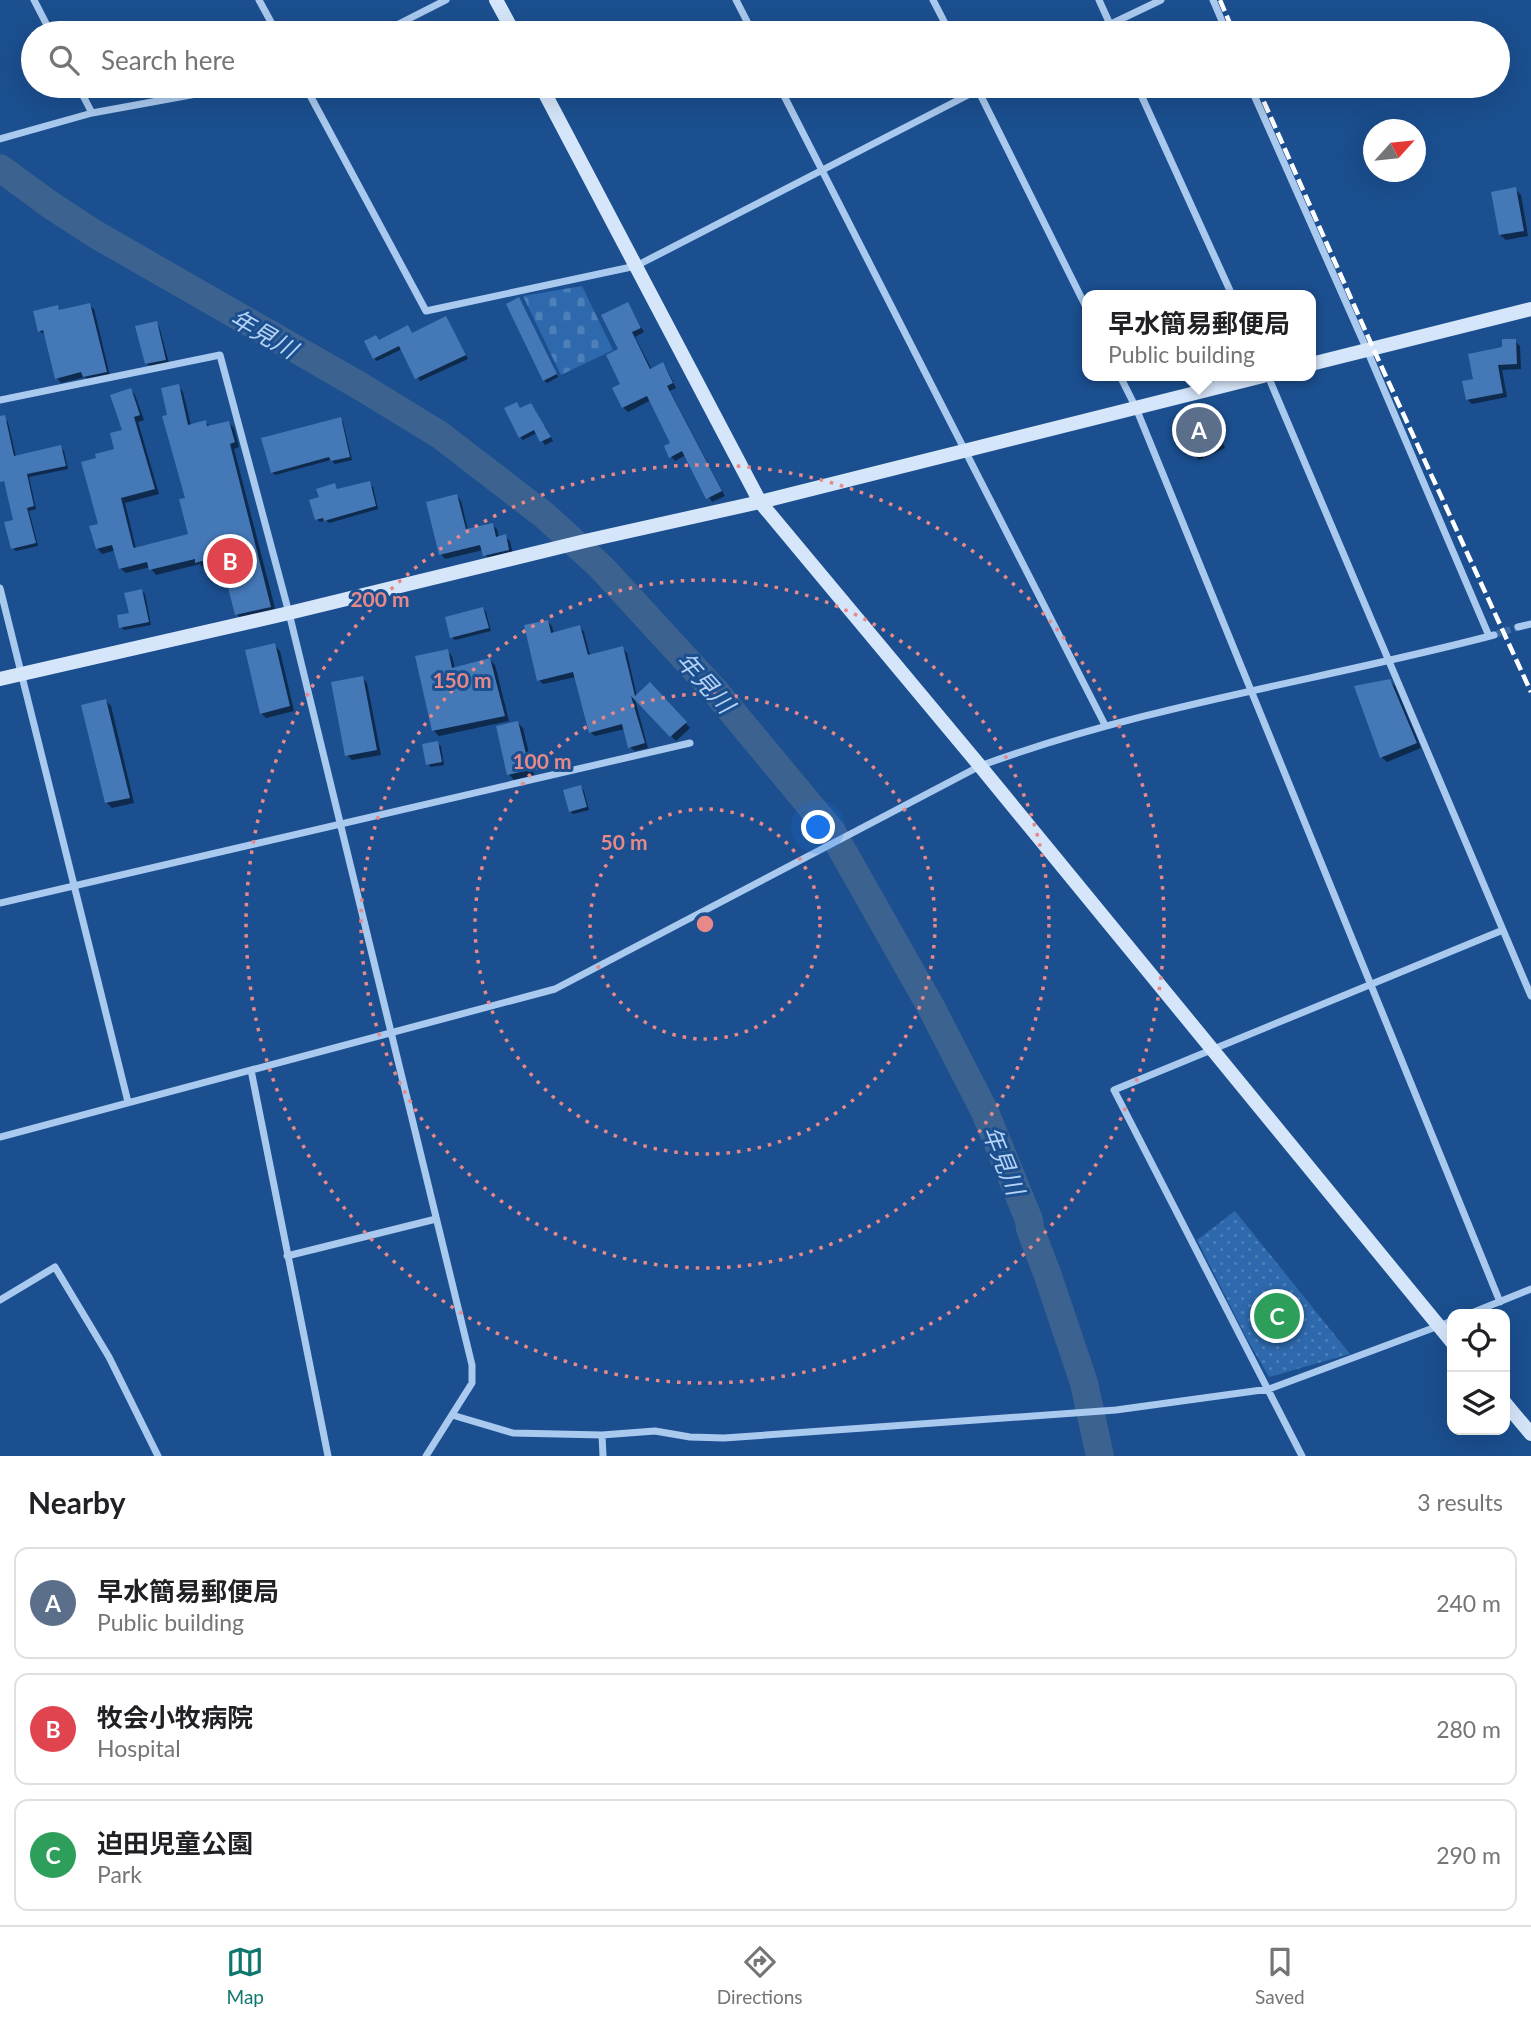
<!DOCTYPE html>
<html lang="en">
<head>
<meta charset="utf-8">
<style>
	body { margin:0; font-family:Lato,"Noto Sans JP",sans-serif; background:#f2f2f2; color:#202124 }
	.controls { position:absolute; right:21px; bottom:21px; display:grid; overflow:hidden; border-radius:14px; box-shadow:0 7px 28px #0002 }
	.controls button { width:63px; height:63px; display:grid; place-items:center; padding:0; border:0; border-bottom:2px solid #e0e0e0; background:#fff; color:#202124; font:35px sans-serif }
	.compass { position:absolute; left:1363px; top:119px; width:63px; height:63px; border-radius:50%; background:#fff; box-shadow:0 7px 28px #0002; rotate:63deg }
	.you { position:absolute; left:819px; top:828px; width:24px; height:24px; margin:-18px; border:5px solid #fff; border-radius:50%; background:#1a73e8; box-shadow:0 0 0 10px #1a73e833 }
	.badge { display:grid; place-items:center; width:46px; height:46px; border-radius:50%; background:#0f766e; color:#fff; font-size:23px; font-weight:700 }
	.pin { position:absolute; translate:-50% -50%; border:4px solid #fff; box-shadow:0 2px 7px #0006 }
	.popup { position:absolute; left:1082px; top:290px; width:234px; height:91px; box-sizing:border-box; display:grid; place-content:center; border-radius:14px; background:#fff; filter:drop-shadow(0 2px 5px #0005); font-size:23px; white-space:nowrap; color:#757577 }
	.popup b { font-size:26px; color:#202124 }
	.popup::after { content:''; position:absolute; left:50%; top:100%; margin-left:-14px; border:14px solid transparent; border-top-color:#fff }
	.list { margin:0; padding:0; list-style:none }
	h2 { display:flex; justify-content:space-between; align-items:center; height:91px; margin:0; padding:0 28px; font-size:30px }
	h2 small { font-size:23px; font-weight:400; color:#757577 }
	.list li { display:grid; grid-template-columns:46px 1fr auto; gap:21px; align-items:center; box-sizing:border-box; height:112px; margin:0 14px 14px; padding:0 14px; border:2px solid #e0e0e0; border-radius:14px }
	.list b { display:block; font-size:26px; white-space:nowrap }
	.list p { margin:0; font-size:23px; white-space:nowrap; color:#757577 }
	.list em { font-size:23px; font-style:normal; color:#757577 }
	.icon { flex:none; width:38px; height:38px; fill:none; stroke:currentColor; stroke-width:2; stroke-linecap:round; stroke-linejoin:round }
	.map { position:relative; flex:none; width:1531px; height:1456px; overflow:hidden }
	.search { position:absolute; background:#fff; box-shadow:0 7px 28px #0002; left:21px; right:21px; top:21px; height:77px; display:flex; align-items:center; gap:18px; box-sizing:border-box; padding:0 24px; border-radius:38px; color:#757577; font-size:26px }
	.sheet { height:469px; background:#fff }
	nav { display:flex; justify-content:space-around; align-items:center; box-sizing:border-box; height:98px; border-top:2px solid #e0e0e0; background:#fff; font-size:19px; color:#757577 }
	nav a { display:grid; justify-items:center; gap:4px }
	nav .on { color:#0f766e }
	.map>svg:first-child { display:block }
	.grass { fill:url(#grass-dots) }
	.cemetery { fill:url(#cemetery-stones) }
	.shadow { fill:#0007 }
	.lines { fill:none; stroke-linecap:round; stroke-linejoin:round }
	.river { stroke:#3c6290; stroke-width:28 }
	.building { fill:#4478b7 }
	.street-tunnel { stroke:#3d69a0; stroke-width:7; stroke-dasharray:7 3.5; stroke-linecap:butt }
	.street { stroke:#a9c9ee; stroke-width:7 }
	.secondary { stroke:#d6e6fa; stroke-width:14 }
	.rail { stroke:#fff; stroke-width:4.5; stroke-dasharray:12 5; stroke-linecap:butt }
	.ring { fill:none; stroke:#e88989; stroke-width:3.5; stroke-dasharray:3.5 7 }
	.labels { text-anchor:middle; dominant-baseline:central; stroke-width:6; stroke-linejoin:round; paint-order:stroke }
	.water-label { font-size:24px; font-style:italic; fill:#b5d3f5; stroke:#1b4f8f }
	.centre { fill:#e88989; stroke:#1b4f8f; stroke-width:3.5 }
	.ring-label { font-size:21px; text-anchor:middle; font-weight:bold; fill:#e88989; stroke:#1b4f8f; stroke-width:6; stroke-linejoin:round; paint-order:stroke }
</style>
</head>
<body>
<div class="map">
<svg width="1531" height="1456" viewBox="0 0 1531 1456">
	<defs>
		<pattern id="grass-dots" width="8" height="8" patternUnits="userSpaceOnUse" patternTransform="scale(1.75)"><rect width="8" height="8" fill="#2e69ad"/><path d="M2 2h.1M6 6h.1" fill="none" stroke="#4d80b9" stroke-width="1.8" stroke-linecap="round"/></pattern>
		<pattern id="cemetery-stones" width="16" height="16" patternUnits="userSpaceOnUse" patternTransform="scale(1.75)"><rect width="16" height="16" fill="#2e69ad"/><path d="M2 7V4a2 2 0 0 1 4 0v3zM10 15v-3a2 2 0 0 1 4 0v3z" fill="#4d80b9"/></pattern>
	</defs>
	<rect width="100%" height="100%" fill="#1b4f8f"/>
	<path class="grass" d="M1235,1211L1350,1354L1269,1377L1247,1339L1197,1240Z"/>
	<path class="cemetery" d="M582,286L613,350L561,375L523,296Z"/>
	<path class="shadow" d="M1515,189L1521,195L1528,236L1506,240L1500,235Z
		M521,302L558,377L547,383L544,380Z
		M628,304L644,332L635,337L652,370L662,365L667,369L676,388L670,391L725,496L712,502L686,455L675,461L671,456L673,444L651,400L628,412L623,407L620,350Z
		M89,305L94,309L110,376L89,380L85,377L61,383L57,378L46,335L39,331L57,307L61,312Z
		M446,318L468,359L420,381L402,349L377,361L374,358Z
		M156,323L159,326L169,363L150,366L146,363Z
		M1515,341L1520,346L1521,369L1502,370L1507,397L1472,404L1467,399L1475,380L1504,348Z
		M178,386L183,392L191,426L205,422L211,427L229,423L234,428L239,447L234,449L276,612L242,620L237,614L223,562L202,567L200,564L156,575L150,567L126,573L120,568L116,550L102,554L97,548L116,450L124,431L130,390L135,395L144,420L138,422L159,494L125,503L136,549L190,536L187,499L169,416Z
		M517,404L521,409L545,426L553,441L545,445L537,433L523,440L520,437Z
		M1207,411L1212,417L1225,448L1199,460L1194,454L1179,418Z
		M5,419L8,422L16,457L60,447L64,451L68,469L29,477L36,509L29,511L38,546L16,551L13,548L15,521L0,467V420Z
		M340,419L343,422L352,460L335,464L331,460L275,475L272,472Z
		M369,483L373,487L378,509L329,523L326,520L320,522L317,519L321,498L335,485L339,491Z
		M457,496L461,501L468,530L492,525L497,529L499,538L505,536L510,541L513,554L489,560L483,550L445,559L441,554Z
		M142,591L145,594L151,625L124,630L121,627L131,614Z
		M483,609L486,612L491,631L455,640L452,637Z
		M547,621L552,626L554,634L580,627L584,632L590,656L622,648L627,653L637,697L650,685L690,728L676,741L634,696L648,748L635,751L630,747L625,729L595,736L590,732L576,677L543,684L539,680Z
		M274,645L280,651L294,711L266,718L261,713Z
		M447,651L452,656L455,669L490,660L495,665L509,721L439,736L433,730Z
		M362,678L367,683L381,755L352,760L347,755Z
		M1389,681L1395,686L1421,748L1387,762L1381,757Z
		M106,701L111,706L134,803L112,808L107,803Z
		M517,722L523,728L534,775L514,780L509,774Z
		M437,743L441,746L444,765L431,767L428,764Z
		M581,787L584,791L589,810L573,814L570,811Z"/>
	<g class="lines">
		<path class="river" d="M0,168L49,204L95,234L360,386L440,435L544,515L601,567L715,691L832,832L931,1007L985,1112L1029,1220L1030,1229L1047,1273L1084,1383L1100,1456"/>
	</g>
	<path class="building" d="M1516,187L1524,231L1499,235L1491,192Z
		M519,297L557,374L543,381L506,304Z
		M628,302L641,328L632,332L650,369L663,362L673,383L667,386L722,491L706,499L682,451L669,458L664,446L670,443L647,396L622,408L612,388L620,384L606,355L618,349L601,315Z
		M90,303L107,372L83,377L81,372L55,379L43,330L38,332L33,311L58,305L59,310Z
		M446,316L466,355L415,379L399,346L373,359L364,341L376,335L379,340L408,325L412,333Z
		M157,321L166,360L145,364L135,326Z
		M1502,339H1516L1517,364L1498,365L1503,393L1466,400L1462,381L1473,379L1468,354L1502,347Z
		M179,384L188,425L206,420L207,426L229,421L235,442L230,444L271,607L235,615L220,556L195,563V559L149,570L147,562L119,569L112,545L96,549L89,526L98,524L81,462L96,458L95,454L114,449L110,433L122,430L110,395L131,388L140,415L134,417L155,489L121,498L133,546L134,548L188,534L179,499L185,498L162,416L167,415L161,388Z
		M517,402L520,408L531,403L551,437L540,442L534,430L519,438L504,408Z
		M1207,409L1221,443L1192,455L1177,417Z
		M5,415L14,456L61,445L66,466L27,474L34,506L27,508L36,543L11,549L4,522L13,520L4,481L0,482V416Z
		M341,417L350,457L331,461L329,457L271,473L261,438Z
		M370,481L376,506L324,521L323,518L315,520L309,500L319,497L316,489L335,483L337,489Z
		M457,494L466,529L493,523L496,537L506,534L509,550L483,556L480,545L439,555L426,502Z
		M142,589L149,622L119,628L117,615L129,613L124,593Z
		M483,607L489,628L450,638L445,617Z
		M548,620L551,633L580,625L588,655L623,646L635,696L650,682L687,722L670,737L631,696L645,743L628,748L622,724L589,733L573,672L537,681L524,625Z
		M275,643L290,706L260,714L245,650Z
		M448,649L452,668L490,658L505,716L432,731L415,656Z
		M363,676L377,750L345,756L331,682Z
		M1390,679L1417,743L1380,758L1354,686Z
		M106,699L130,798L105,803L81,705Z
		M518,721L530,770L507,775L496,726Z
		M438,741L442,762L426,765L422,744Z
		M581,785L587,807L569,812L563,790Z"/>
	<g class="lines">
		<path class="street-tunnel" d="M1494,635L1518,627"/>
		<path class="street" d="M34,0L51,33
			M259,0L277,33
			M736,0L753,33
			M933,0L950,33
			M1099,0L1114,33
			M1213,0L1227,33
			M381,33L446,0
			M1092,33L1161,0
			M78,86L92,113
			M305,86L426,311L636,266L970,94L993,86
			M779,86L1105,725
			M976,86L1087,309
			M1137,86L1232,295
			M1250,86L1367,350L1489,636
			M0,139L92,113L240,86
			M1120,376L1136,408L1500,1302
			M1268,376L1531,996
			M0,400L220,355L289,613L472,1365V1383L426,1456
			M0,588L128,1102
			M1518,627L1531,624
			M0,903L690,743
			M251,1070L328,1456
			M0,1137L555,989L980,766C1146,705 1323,680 1494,635
			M287,1256L436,1219
			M0,1300L55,1267L109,1357L158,1456
			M1469,1314L1531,1289
			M452,1415L513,1433L602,1435L655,1431L690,1437L724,1438L1116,1410L1269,1389L1452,1321
			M602,1435L603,1456
			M1302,1456L1114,1090L1503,930"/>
		<path class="secondary" d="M496,0L514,33
			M541,86L760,502L980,766L1452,1342
			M1311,364L1531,309
			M0,679L289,613L585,541L760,502L1263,376
			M1505,1403L1531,1434"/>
		<path class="rail" d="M1220,0L1234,33
			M1257,86L1373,348L1531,692"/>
	</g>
	<g class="ring">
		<circle cx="705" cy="924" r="115"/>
		<circle cx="705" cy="924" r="230"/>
		<circle cx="705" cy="924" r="344"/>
		<circle cx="705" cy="924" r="459"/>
	</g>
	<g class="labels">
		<g class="water-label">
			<text transform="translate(264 333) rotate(30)">年見川</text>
			<text transform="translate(706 682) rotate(48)">年見川</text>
			<text transform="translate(1004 1160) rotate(68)">年見川</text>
		</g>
	</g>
	<circle cx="705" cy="924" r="10" class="centre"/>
	<g class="ring-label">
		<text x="380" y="607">200 m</text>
		<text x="462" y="688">150 m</text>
		<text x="542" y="769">100 m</text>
		<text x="624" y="850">50 m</text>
	</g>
</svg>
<div class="controls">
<button><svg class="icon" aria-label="locate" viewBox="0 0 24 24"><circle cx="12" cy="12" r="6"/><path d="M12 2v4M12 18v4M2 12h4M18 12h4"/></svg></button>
<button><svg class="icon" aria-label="layers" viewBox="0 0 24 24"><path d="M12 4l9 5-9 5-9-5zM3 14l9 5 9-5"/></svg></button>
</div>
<svg class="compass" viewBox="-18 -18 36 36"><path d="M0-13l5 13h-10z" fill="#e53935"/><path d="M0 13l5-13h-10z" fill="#757577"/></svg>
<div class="you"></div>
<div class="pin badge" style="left:1199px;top:430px;background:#5c6f8a">A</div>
<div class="popup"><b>早水簡易郵便局</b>Public building</div>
<div class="pin badge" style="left:230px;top:561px;background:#e0444e">B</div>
<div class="pin badge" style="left:1277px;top:1316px;background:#2e9e5b">C</div>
<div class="search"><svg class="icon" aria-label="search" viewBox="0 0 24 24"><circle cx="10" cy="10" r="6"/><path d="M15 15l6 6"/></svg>Search here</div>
</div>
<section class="sheet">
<h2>Nearby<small>3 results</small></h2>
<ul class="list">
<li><span class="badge" style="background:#5c6f8a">A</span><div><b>早水簡易郵便局</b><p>Public building</p></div><em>240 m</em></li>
<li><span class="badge" style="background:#e0444e">B</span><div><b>牧会小牧病院</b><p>Hospital</p></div><em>280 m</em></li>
<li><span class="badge" style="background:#2e9e5b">C</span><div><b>迫田児童公園</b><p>Park</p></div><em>290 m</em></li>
</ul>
</section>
<nav>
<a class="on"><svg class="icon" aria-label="map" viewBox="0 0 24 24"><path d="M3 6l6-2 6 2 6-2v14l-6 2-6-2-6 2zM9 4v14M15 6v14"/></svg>Map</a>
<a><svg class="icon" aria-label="directions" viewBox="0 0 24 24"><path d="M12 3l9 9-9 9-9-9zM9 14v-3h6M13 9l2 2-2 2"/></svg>Directions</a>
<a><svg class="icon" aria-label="saved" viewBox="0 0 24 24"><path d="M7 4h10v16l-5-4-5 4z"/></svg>Saved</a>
</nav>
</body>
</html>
